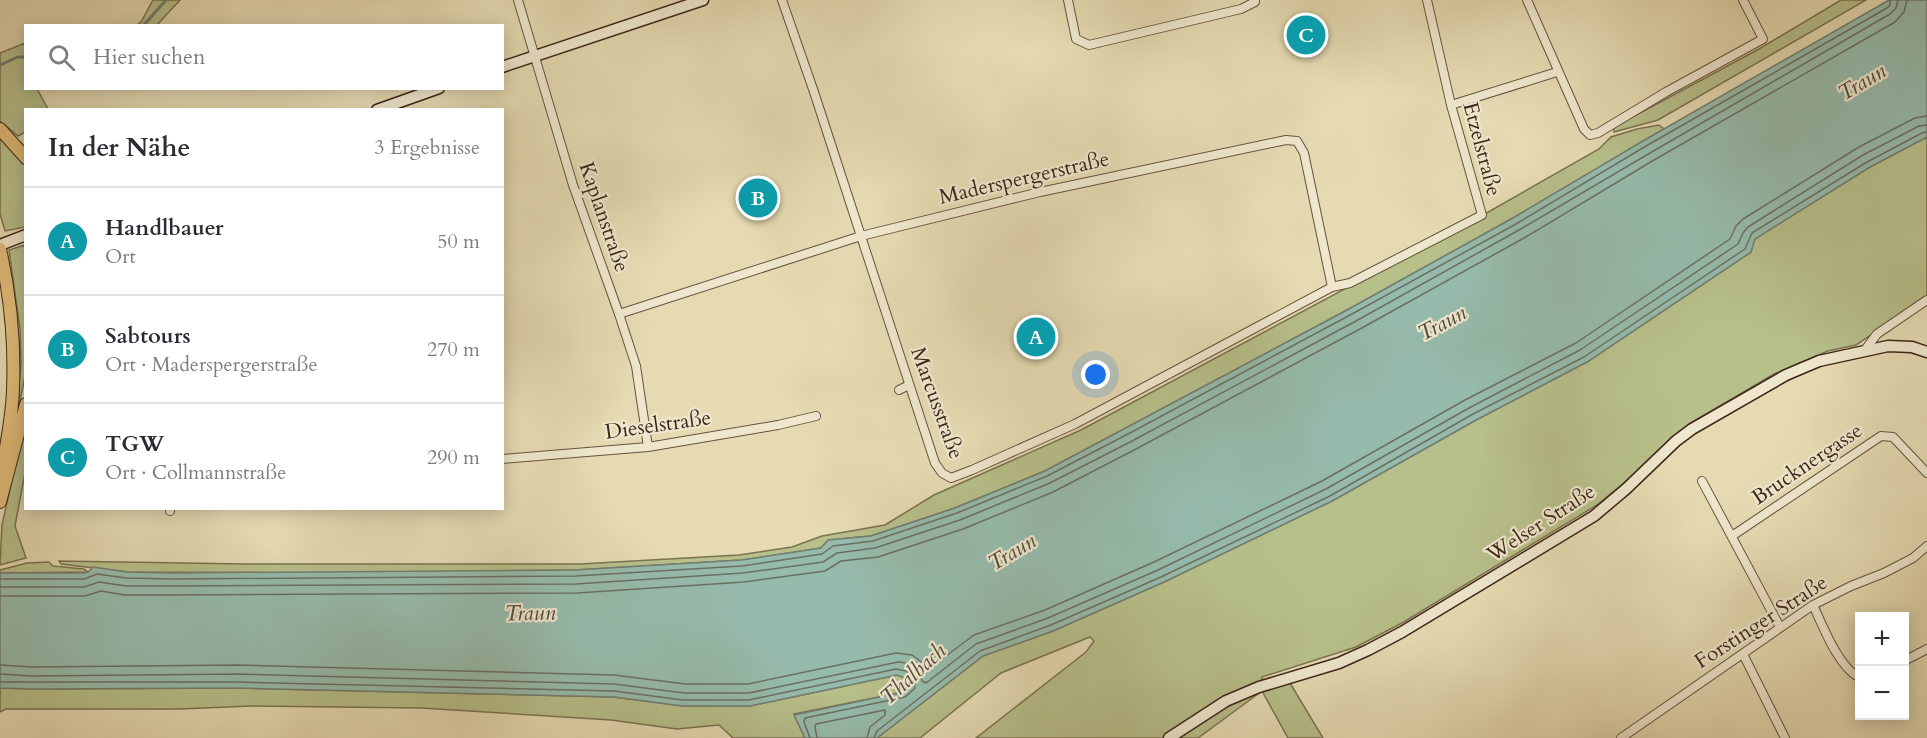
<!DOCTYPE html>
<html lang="de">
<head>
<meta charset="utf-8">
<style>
	body { margin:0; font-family:Cardo,serif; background:#f2f2f3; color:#2b2b33 }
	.controls { position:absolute; right:18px; bottom:18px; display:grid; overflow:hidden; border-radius:0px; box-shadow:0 3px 15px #0003 }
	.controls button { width:54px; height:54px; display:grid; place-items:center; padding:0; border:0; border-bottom:2px solid #e1e1e2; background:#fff; color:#2b2b33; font:30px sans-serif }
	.you { position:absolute; left:1096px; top:375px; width:21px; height:21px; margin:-15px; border:4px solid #fff; border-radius:50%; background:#1a73e8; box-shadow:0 0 0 9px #1a73e833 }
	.badge { display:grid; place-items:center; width:39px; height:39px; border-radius:50%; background:#8f2418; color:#fff; font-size:20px; font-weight:700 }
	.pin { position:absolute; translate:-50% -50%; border:3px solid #fff; box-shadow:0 2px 6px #0006 }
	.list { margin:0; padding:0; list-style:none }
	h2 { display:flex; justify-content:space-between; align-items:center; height:78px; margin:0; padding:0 24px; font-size:26px }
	h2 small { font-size:20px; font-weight:400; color:#7c7c81 }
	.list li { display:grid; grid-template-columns:39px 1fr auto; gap:18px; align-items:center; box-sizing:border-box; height:108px; padding:0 24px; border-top:2px solid #e1e1e2 }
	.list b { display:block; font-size:22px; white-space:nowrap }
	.list p { margin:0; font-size:20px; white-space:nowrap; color:#7c7c81 }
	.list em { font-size:20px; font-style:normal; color:#7c7c81 }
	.icon { flex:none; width:33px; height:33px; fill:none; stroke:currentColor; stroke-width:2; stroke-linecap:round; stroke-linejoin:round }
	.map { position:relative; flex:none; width:1927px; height:738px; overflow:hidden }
	.search { position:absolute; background:#fff; box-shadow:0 3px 15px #0003; left:24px; top:24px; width:480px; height:66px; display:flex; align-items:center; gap:15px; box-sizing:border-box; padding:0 21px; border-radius:0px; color:#7c7c81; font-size:22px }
	.panel { position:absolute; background:#fff; box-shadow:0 3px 15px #0003; left:24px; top:108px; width:480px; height:402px; border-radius:0px }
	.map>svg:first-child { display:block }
	.green { fill:#b7bf8a; stroke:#7a7251; stroke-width:1.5 }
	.water { fill:#96bbac; stroke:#727f71; stroke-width:1.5 }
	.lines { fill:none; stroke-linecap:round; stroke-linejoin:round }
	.shore { stroke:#6a7062; stroke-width:1.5 }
	.stream { stroke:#727f71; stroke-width:3 }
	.minor-casing { stroke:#67523e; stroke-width:10 }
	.secondary-casing { stroke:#3d2518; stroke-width:13 }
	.primary-casing { stroke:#3d2518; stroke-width:14 }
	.minor { stroke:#eee7cd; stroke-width:8 }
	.secondary { stroke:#eee7cd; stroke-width:10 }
	.primary { stroke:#e2bd79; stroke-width:12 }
	.labels { text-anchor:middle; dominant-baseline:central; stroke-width:4.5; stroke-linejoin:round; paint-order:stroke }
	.street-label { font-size:21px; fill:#3d2518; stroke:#eee7cd }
	.water-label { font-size:22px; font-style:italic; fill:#534a3d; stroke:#eee7cd }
</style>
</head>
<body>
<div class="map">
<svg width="1927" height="738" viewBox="0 0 1927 738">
	<rect width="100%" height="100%" fill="#e5dab2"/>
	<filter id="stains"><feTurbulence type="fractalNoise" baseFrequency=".00333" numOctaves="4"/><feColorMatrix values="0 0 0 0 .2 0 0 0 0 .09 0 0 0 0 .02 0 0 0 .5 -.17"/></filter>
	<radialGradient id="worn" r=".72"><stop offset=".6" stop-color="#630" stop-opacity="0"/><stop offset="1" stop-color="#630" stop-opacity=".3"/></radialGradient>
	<path class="green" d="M153,0H180L157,25H137L141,22Z
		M1841,0H1866L1658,120L1614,132V127L1759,49Z
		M25,43L26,88L37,89L48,109L26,110L25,132L18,136L0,121V53Z
		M1659,125L1664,129L1513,218L1349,309L1045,471L955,508L871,536L829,540L821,548L742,560L575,570L339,573L127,572L61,564L59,561L245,564H580L739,555L792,547L822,536L885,525L934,495L1081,430L1483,215L1599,149L1611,137L1637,129Z
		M0,137L17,153L25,164V227L5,231L0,214Z
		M1927,137V298L1856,345L1828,351L1774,374L1689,424L1640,470L1597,505L1402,623L1356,647L1262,677V691L1290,683L1323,738H1288L1262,691L1198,738H976L1086,652L1094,641L1090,637L1001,673L920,738H877L983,656L1053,631L1164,582L1332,501L1476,420L1587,362L1751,252L1754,239L1870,167Z
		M25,245V376L16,421L21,362L20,329L9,250Z
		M25,422V473L15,526L26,558L0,565L2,525Z
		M49,562L53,566L84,569L88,572L0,573V570L27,563Z
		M897,675L908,679L909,686L903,692L794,714L805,738H733L719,725L677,729L611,720L421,708L252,706L180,709H6L0,712V688L32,689L238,688L614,697L683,706H750Z"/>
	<path class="water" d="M1889,0H1927V137L1870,167L1755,239L1751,252L1587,362L1476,420L1332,501L1164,582L1053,631L983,656L877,738H805L794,715L903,692L909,686L908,679L897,675L750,706H683L614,697L238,688L32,689L0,688V573H84L88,572L93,567L127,572L171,573L575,570L742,560L821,548L828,540L871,536L955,508L1045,471L1349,309L1513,218L1643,141Z"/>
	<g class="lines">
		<path class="shore" d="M0,579H84L97,574L126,578L171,579L576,576L742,566L822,554L833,546L873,541L957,513L1047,476L1128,434L1352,314L1516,224L1646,146L1887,8L1890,5V0
			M0,587H84L99,582L126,586H171L576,584L743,573L823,562L837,553L875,548L960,520L1050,483L1132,441L1356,321L1519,230L1650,153L1890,14L1896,8L1898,0
			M0,596H85L101,591L125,595H171L577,593L744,582L825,571L841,561L878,557L963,529L1053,492L1136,449L1360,329L1524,238L1654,160L1895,22L1904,12L1907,0
			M0,665L32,667L239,665L614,675L685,684H748L896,653L912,655L930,668L974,635L1045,610L1154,562L1322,481L1465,400L1576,343L1730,239L1736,226L1743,219L1859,147L1915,118L1927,116
			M0,674L32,676L239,674L614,684L684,693H749L898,662C912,663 920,668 922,681L926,683L976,644L1048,618L1158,570L1326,489L1469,408L1580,350L1738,244L1743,233L1748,227L1863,155L1919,126L1927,125
			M0,682H238L614,691L683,700H749L896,669L906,671L913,675L915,688L905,697L805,718L804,722L810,738
			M817,738L815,727L816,724L885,710V715L870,727L867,738
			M874,738L877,731L980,651L1051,625L1161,577L1330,496L1473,414L1584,357L1745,249L1752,233L1867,162L1922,133L1927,132"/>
		<path class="stream" d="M143,26L166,0
			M0,65L18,57H26"/>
		<defs>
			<path id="minor" d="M518,0L573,185L619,314L636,366L648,447
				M782,0L814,92L935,463L942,473L951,478L972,470L1075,424L1332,287L1350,283L1482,215L1451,105L1427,0
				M1068,0L1076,39L1089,45L1241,9L1255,2V0
				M1527,0L1584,129L1590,135L1598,133L1666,92L1763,39L1743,0
				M1451,105L1557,72
				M619,314L861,236L1040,192L1286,140L1297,141L1304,153L1332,287
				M1865,350L1877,334L1927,300
				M899,390L909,385
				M502,459L648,447L778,425L816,416
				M1702,481L1780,627
				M170,508V511
				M1732,536L1881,436L1893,437L1927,473
				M1813,605C1823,626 1838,667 1860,678
				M1743,654L1785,738
				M1904,661L1927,649
				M1621,738L1813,605L1851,586L1884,573L1913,558L1927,546"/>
			<path id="secondary" d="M502,67L703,0
				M377,110L439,88
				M0,245L26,235
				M1169,738L1226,701L1259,687L1339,663L1368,650L1402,632L1594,516L1626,489L1676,441L1692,429L1786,375L1819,361L1888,346L1912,347L1927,352"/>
			<path id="primary" d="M0,129L26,158
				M0,249C10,294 15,343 13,390C12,422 4,454 0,485
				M0,502L26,404"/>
		</defs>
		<use href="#minor" class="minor-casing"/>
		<use href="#secondary" class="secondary-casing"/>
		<use href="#primary" class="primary-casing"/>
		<use href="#minor" class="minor"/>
		<use href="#secondary" class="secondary"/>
		<use href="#primary" class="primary"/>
	</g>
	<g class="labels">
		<g class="street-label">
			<text transform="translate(1482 149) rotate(75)">Etzelstraße</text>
			<text transform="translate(1024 178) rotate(-13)">Maderspergerstraße</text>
			<text transform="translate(604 217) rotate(71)">Kaplanstraße</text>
			<text transform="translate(937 403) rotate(70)">Marcusstraße</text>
			<text transform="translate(658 425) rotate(-8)">Dieselstraße</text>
			<text transform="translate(1807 464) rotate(-34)">Brucknergasse</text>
			<text transform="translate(1541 523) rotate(-33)">Welser Straße</text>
			<text transform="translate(1761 622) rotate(-33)">Forstinger Straße</text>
		</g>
		<g class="water-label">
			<text transform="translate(1862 82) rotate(-31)">Traun</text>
			<text transform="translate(1442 323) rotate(-28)">Traun</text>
			<text transform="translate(1012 552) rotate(-31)">Traun</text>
			<text transform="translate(530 613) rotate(-1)">Traun</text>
			<text transform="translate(913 674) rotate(-42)">Thalbach</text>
		</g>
	</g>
	<rect width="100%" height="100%" filter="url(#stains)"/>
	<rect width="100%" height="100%" fill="url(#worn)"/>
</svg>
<div class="controls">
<button>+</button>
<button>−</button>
</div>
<div class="you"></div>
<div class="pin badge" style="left:1036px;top:337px;background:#0f9aa8">A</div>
<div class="pin badge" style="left:758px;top:198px;background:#0f9aa8">B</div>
<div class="pin badge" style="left:1306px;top:35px;background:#0f9aa8">C</div>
<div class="search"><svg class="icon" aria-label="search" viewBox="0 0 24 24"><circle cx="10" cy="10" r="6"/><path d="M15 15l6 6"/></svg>Hier suchen</div>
<section class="panel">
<h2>In der Nähe<small>3 Ergebnisse</small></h2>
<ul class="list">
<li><span class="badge" style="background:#0f9aa8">A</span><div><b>Handlbauer</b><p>Ort</p></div><em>50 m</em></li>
<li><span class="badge" style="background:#0f9aa8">B</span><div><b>Sabtours</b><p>Ort · Maderspergerstraße</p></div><em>270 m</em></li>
<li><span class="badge" style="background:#0f9aa8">C</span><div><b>TGW</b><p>Ort · Collmannstraße</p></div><em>290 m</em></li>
</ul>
</section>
</div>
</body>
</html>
